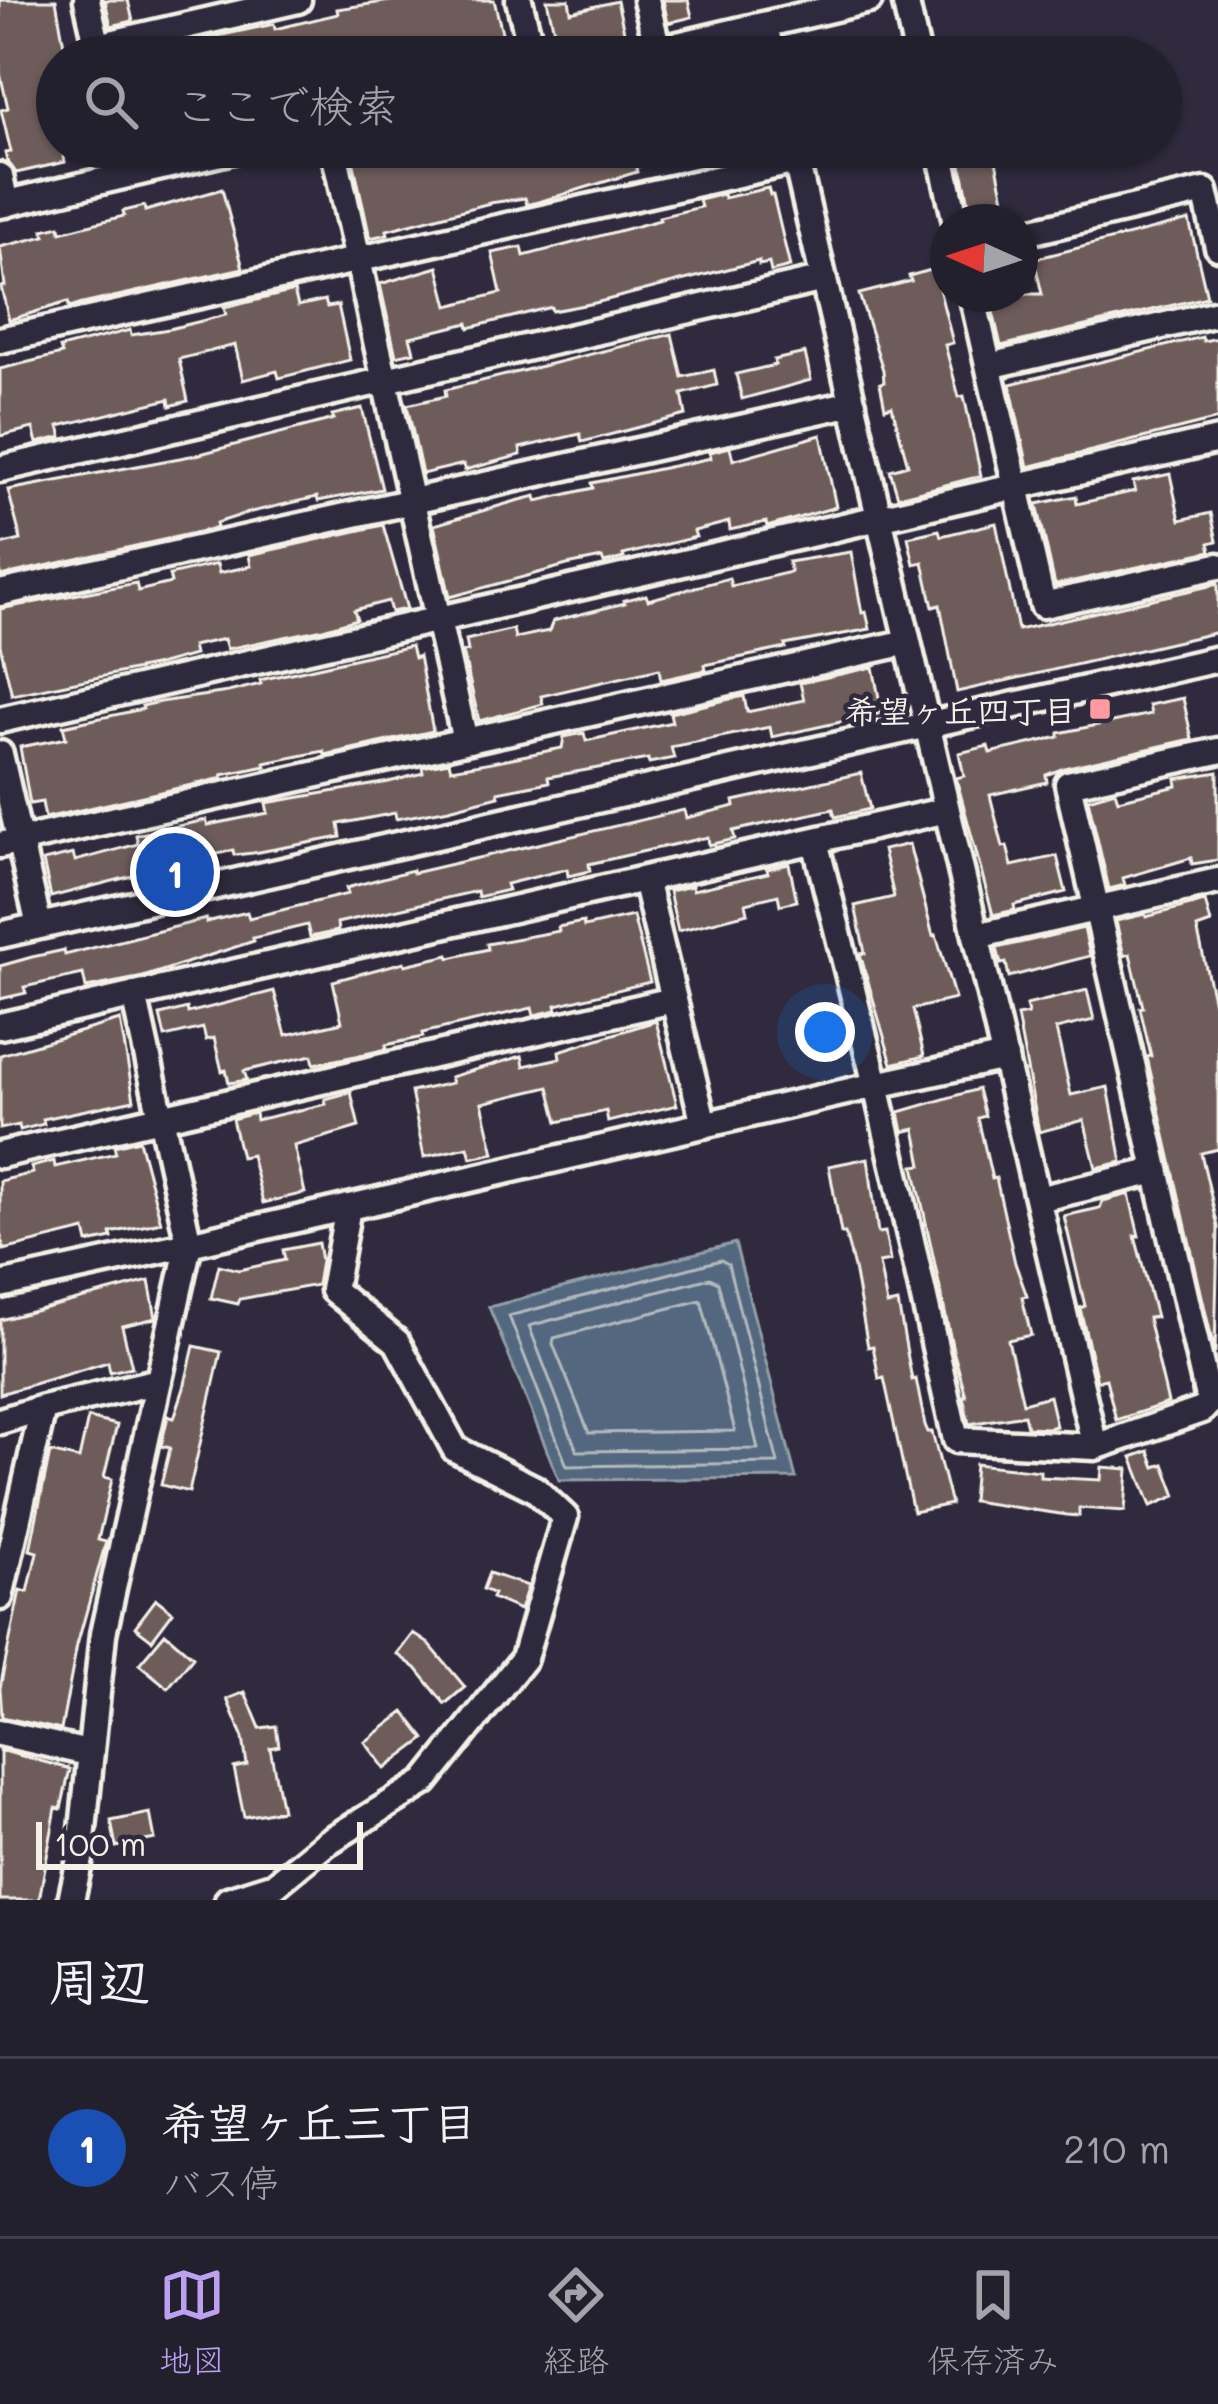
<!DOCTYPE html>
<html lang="ja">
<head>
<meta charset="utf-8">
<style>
	body { margin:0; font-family:Mali,"Klee One",sans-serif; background:#2b2836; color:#f1f3f6 }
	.compass { position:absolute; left:930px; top:204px; width:108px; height:108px; border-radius:50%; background:#23202e; box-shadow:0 3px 9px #0004; rotate:273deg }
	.scale { position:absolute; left:36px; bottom:30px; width:327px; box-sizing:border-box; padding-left:12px; border:6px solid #f4f1e8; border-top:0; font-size:33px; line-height:42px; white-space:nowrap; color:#f4f1e8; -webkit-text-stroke:9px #2f2a3d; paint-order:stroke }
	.you { position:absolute; left:825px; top:1032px; width:42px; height:42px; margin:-30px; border:9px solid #fff; border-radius:50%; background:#1a73e8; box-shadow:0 0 0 18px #1a73e833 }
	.badge { display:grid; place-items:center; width:78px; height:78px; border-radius:50%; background:#bca0f2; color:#fff; font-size:39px; font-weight:700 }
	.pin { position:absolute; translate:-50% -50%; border:6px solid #fff; box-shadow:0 3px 12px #0006 }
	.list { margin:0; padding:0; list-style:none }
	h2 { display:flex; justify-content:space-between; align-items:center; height:156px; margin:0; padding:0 48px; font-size:51px }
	h2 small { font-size:39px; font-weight:400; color:#a3a3aa }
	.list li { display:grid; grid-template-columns:78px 1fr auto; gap:36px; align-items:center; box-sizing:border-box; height:180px; padding:0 48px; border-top:3px solid #403e4a }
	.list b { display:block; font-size:45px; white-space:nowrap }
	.list p { margin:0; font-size:39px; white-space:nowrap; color:#a3a3aa }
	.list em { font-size:39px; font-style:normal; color:#a3a3aa }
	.icon { flex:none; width:66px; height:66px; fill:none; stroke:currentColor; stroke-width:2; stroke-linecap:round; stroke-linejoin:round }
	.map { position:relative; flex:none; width:1218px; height:1900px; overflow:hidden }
	.search { position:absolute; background:#23202e; box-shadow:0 3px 9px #0004; left:36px; right:36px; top:36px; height:132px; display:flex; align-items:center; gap:30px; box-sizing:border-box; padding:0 42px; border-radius:66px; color:#a3a3aa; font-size:45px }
	.sheet { height:336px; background:#23202e }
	nav { display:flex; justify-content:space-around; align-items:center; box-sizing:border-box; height:168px; border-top:3px solid #403e4a; background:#23202e; font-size:33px; color:#a3a3aa }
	nav a { display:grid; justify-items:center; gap:6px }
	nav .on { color:#bca0f2 }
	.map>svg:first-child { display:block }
	.water { fill:#52687e; stroke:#939fa8; stroke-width:3 }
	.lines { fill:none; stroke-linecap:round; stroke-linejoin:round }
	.shore { stroke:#b3babe; stroke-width:3 }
	.building { fill:#6d5b5a; stroke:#f4f1e8; stroke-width:3 }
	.minor-casing { stroke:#f4f1e8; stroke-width:33 }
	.minor { stroke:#2f2a3d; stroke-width:24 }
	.poi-dot { fill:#ff9aa2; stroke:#2f2a3d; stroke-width:4.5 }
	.labels { text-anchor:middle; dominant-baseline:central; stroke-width:9; stroke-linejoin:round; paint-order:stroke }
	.poi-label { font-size:33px; font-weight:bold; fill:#f4f1e8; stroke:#2f2a3d; text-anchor:end }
</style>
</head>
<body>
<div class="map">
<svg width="1218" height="1900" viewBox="0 0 1218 1900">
	<rect width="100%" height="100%" fill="#2f2a3d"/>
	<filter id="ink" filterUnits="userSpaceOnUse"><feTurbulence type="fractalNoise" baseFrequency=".00833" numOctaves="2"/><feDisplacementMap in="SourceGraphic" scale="24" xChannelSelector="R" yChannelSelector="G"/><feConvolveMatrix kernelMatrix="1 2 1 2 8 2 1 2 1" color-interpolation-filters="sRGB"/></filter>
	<g filter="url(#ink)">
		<path class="water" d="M735,1243L796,1478L559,1480L489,1307Z"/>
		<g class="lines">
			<path class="shore" d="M721,1260L728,1264L778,1463L567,1466L509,1316Z
				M710,1278L718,1282L758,1449L577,1451L529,1326Z
				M701,1300L735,1431L589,1433L553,1344L554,1338Z"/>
		</g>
		<path class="building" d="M0,0H56L66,57H57V147H62L65,162L16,173L7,161L5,153L11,152L1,110L8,108L0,73Z
			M105,0H128L133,21L111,26Z
			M397,0H494L508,57H208L204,39L274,24L275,29L338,14L337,9Z
			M547,0H569L571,12L617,1L625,36L559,53Z
			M663,0H688L692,17L668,23Z
			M398,147H419L420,153L443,147H690L691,154L636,167L637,172L545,200L527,205L525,198L490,203L387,230L388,234L370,238L353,160Z
			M977,147H993L1009,222H973L958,151Z
			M768,188L770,195H773L790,267L771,272L769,263L759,265V261L595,303L552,311L551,307L469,328L468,323L410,337L414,352L396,356L380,284L438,267L448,306L501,293L492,253L522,247L524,256L660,220L659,217L701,207L699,200L723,194L724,198Z
			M222,189L243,268L69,307L68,302L9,320L1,287L5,286L0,247L45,236L43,230L60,226L61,232L124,216L123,211L144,206L145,211Z
			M1189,220L1207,297L1001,346L989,294H1042L1034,259Z
			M934,269L953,343L945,345L959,397L964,396L981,476L898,497L890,470L908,465L892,406L885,408L880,383L884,382L883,370L859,294L911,281L909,276Z
			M294,291L298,306L325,300L327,307L338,305L350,360L279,378L277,371L243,380L235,345L179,359L188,401L170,406L169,399L59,426L62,437L37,443L33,428L0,436V369L62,354L60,348L130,330L131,335L169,329L226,315L224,308Z
			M672,334L682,377L714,370L717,385L682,394L686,415L582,442L580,434L520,448L521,455L465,470L464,464L422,474L407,405L446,396L445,390Z
			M1202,337L1203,341L1218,338V419L1028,467L1010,384Z
			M805,353L811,380L742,399L736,374L775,365L774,360Z
			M362,408L382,489L318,501L317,497L251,512L216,523L217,528L0,576V545L21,540L8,490L196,455L334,419L332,415Z
			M821,435L836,507L767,527L766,522L730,530L729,522L694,531L696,537L623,555L624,558L604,563L602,558L567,565L450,597L434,525L516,501L536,496L537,501L593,488L592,483L711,458L710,452L730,447L733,460Z
			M1170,474L1180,520L1211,513L1217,541L1209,543L1211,551L1055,585L1037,504L1076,496L1077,504L1135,491L1133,482Z
			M996,523L1018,630L1218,584V632L957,692L940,605L933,607L923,562L914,564L908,537L939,530L941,536Z
			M383,525L407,609L391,612L388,601L354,610L357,619L323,629L227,649L224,639L192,646L194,655L158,665L12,695L0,645V609L136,583L138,591L171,583L169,575L217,564L219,573L251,566L249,555Z
			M851,552L862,613L866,612L870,629L785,645L786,648L705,665L706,670L661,680L659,669L541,696L543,704L479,721L463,652L468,651L466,640L513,629L515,638L549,631L553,621L625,603L624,600L646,595L648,600L729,578L731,586L791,572L788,562Z
			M411,646L414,658L419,656L433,731L325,755L324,751L265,763L266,766L222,775L223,778L45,818L42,802L30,804L20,747L66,738L63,726L143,709L142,706L160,702L228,692L261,684L260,680Z
			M873,667L882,713L772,737L770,727L671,747L674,758L649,763L648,759L548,777L549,782L498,792L499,796L449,809L396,819L395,813L339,824L341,837L253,853L234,855L233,850L51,897L43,861L73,854L75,861L138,844L136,835L206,820L208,825L268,813L266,803L389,782L423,773L422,767L449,762L451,769L492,762L562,748L564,737L584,733L586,741L672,722L670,713L730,699L744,696L747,712L804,700L800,683Z
			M1183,698L1192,739L1064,768L1046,775L1047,782L990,795L1003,847L1007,846L1012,866L1057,856L1066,892L1014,905L1015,910L993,915L956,778L964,776L959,753L988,746L990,753L1059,737V733L1151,714L1149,705Z
			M1218,772V860L1192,864L1191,858L1123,878L1125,885L1109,889L1088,799L1115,791L1118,800L1177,786L1176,779Z
			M861,773L870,809L835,817L833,809L733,831L735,839L709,845L708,837L654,849L589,864L590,871L568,876L567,869L506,884L508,890L478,897L477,891L337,923L338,931L310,937L307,925L253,938L254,941L143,977L86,988L83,974L24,987L26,993L0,999V966L32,957L64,950L65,955L206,919V922L247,912L249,918L348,894L346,888L412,870L413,873L684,810L686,818L735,806L734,801Z
			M909,844L933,936L936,935L955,999L913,1009L924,1056L892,1064L860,954L865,953L855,906L894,897L883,850Z
			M789,864L797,901L780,905L778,895L746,903L748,913L678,931L669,891L692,886L693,890L768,873L767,869Z
			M1205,901L1211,923L1197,928L1218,1021V1149L1201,1153L1218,1227L1215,1353L1147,1057L1151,1056L1140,1008L1143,1007L1130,954L1124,956L1116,921L1145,914L1146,917Z
			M633,916L650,982L556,1005L557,1010L534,1015L532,1008L422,1033L423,1037L386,1045L387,1049L356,1056L314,1064L312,1055L244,1071L247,1080L229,1083L226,1070L222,1071L214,1038L206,1040L203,1028L165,1037L160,1015L187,1008L188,1013L274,991L286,1035L342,1022L333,981L404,962L405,965L449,955L450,958L488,949L487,944L559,931L558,927L583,922L584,927Z
			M1084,928L1090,956L1009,977L1006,963L1001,964L997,948Z
			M1087,990L1094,1020L1056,1029L1071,1095L1108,1087L1122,1162L1096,1168L1084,1120L1039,1132L1017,1016L1028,1014L1026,1005Z
			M120,1020L134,1100L43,1119L44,1124L20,1130L19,1125L0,1129V1055Z
			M656,1021L677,1105L608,1122L606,1111L558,1122L549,1087L482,1103L494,1153L471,1158L468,1147L424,1157L411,1092L452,1083L450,1077L522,1056L524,1066L560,1058L559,1051Z
			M978,1089L985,1116L978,1118L992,1179L996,1178L1015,1263L1027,1296L1022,1297L1031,1335L1008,1340L1023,1403L1049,1396L1056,1426L1047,1428L1027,1427L1024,1415L969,1424L963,1396H966L953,1350L914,1166L922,1165L915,1129L903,1132L899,1112Z
			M351,1092L359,1127L294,1146L305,1193L263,1203L251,1155L241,1157L232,1119L255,1113L256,1120L326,1104L325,1099Z
			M139,1140L161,1222L111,1233L112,1238L88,1243L85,1230L4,1250L0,1232V1181L33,1173L31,1167L54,1161L55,1167L116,1153L114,1146Z
			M868,1158L878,1233L885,1232L890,1261L879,1263L887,1305L898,1303L912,1380L916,1379L925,1425L928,1432H932L951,1504L913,1512L884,1378L879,1379L873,1346L868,1347L854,1268L845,1233H841L829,1166Z
			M1129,1194L1139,1236H1135L1156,1317L1148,1318L1168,1403L1116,1420L1106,1379L1097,1381L1080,1308L1085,1306L1064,1216L1100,1208L1103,1201Z
			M318,1243L321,1261L317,1285L240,1299L238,1304L211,1298L219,1265L239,1270L285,1260L283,1250Z
			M149,1281L156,1318L122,1326L132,1367L110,1372L108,1362L0,1394V1320Z
			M194,1346L221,1352L189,1492L161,1485L170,1448L161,1446L168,1416L174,1418L184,1388Z
			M88,1418L117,1425L104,1477L112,1479L98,1540L106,1542L77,1645L61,1730L2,1717L0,1688L20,1590L28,1592L37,1552L30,1550L50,1452L79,1459Z
			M1149,1451L1155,1467L1164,1464L1176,1496L1151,1506L1132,1457Z
			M975,1464L1040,1471V1477L1101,1480L1102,1467L1128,1469L1125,1511L1079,1508V1516L1067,1515L972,1501Z
			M489,1573L528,1586L520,1610L492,1598L494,1594L483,1589Z
			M156,1599L173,1612L152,1640L135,1627Z
			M165,1633L193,1657L168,1688L139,1664Z
			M413,1633L429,1644L465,1687L445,1704L416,1668L397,1654Z
			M245,1692L260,1728L276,1726L279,1746L270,1748L282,1810L244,1817L234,1768L247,1765L243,1738L227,1699Z
			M404,1712L425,1739L385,1769L365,1742Z
			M0,1750L70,1769L61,1809L56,1808L39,1900H0Z
			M150,1813L155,1839L116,1847L111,1821Z"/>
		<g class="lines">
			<defs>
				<path id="minor" d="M87,0L100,57
					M519,0L533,57
					M646,0L658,50
					M905,0L918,57
					M765,25L772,57
					M98,46L298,0
					M627,57L869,0
					M120,147L126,175
					M333,147L465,741
					M793,147L1095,1447
					M939,147L956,222
					M0,176L6,204
					M0,205L246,147
					M1020,234L1205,191L1218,247
					M972,294L1043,605L1218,566
					M0,340L796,161
					M989,366L1218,313
					M0,469L824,279
					M0,593L853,403
					M0,720L1218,440
					M0,754L39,926
					M815,841L876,1085L1005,1057
					M0,845L908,642
					M645,879L704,1125
					M0,935L1218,659
					M976,936L1218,881
					M0,1026L947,810
					M0,1155L673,1000
					M1038,1199L1156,1171
					M0,1285L189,1244L134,995
					M1209,1401L1068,784L1218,751
					M0,1421L43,1408
					M0,1597L43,1408L159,1381
					M0,1733L88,1753
					M71,1900L80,1859L103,1634L189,1244L876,1085L956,1440L1095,1447L1202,1410L1218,1393
					M228,1900L275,1885L326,1843L425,1782L524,1658L565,1517L535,1489L455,1449L397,1342L333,1290L348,1207"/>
			</defs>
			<use href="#minor" class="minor-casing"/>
			<use href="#minor" class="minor"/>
		</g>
	</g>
	<rect class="poi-dot" x="1088" y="697" width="24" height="24" rx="6"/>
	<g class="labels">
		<g class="poi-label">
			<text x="1076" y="709">希望ヶ丘四丁目</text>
		</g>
	</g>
</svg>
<svg class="compass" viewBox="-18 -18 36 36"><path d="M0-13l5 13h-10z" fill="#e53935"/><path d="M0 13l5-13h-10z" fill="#a3a3aa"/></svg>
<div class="scale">100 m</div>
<div class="you"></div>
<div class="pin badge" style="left:175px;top:872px;background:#1a4fb4">1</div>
<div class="search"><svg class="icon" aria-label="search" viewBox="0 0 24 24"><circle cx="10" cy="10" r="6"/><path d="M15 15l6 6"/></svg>ここで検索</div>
</div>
<section class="sheet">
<h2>周辺<small></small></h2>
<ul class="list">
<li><span class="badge" style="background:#1a4fb4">1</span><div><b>希望ヶ丘三丁目</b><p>バス停</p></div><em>210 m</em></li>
</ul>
</section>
<nav>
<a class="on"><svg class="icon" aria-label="map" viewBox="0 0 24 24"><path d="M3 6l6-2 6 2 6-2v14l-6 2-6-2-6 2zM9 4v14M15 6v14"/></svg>地図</a>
<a><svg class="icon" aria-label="directions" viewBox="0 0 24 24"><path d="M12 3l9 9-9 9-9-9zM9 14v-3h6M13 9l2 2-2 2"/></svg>経路</a>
<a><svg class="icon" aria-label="saved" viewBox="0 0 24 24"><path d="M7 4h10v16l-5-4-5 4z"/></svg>保存済み</a>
</nav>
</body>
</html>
